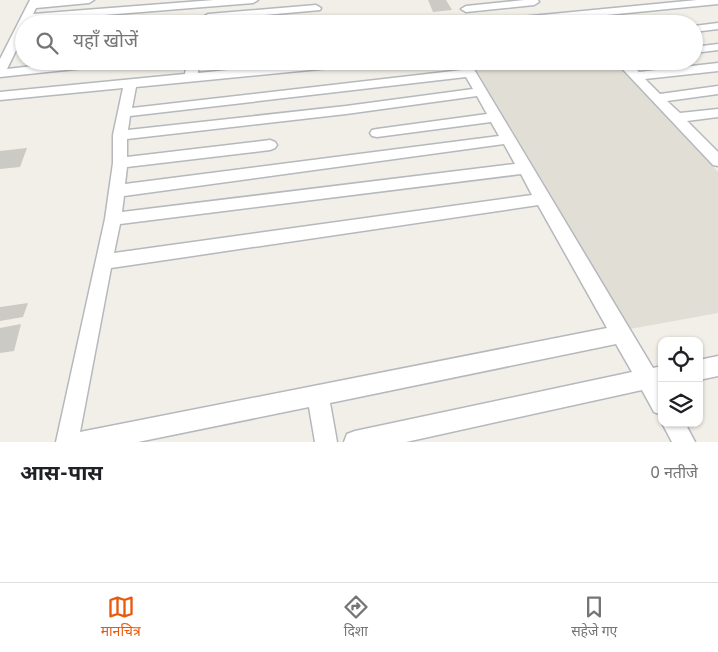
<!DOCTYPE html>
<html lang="hi">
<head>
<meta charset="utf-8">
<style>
	body { margin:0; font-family:Overpass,"Noto Sans Devanagari",sans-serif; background:#f6f6f6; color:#202124 }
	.controls { position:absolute; right:15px; bottom:15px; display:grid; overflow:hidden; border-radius:10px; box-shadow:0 1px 4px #0004 }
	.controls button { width:45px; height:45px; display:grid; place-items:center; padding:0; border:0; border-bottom:1px solid #e0e0e0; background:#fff; color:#202124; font:25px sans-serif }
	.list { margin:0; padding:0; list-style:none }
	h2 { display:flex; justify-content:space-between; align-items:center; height:65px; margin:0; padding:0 20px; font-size:21px }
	h2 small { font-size:16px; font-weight:400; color:#757577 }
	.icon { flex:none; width:28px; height:28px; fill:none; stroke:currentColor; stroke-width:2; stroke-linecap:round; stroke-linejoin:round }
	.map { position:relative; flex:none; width:718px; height:442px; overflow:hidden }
	.search { position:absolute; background:#fff; box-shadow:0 1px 4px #0004; left:15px; right:15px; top:15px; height:55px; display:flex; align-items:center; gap:12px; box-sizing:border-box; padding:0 18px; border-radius:28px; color:#757577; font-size:19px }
	.sheet { height:140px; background:#fff }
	nav { display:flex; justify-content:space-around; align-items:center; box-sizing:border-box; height:70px; border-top:1px solid #e0e0e0; background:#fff; font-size:14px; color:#757577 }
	nav a { display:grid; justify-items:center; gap:2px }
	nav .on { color:#ea580c }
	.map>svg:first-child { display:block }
	.education { fill:#e1ded6 }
	.building { fill:#cccac5 }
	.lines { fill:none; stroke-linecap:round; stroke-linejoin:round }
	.minor-casing { stroke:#b5b8bc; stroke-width:3 }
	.minor { fill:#fff; fill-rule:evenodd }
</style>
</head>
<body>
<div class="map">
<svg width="718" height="442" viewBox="0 0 718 442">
	<rect width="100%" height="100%" fill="#f1efe8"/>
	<path class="education" d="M471,61H615L718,172V313L630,329Z"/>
	<path class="building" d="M428,0H446L452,10L433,12Z
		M27,148L20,167L0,169V151Z
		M28,303L23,317L0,321V307Z
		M21,324L14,351L0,353V328Z"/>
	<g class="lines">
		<defs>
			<path id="minor" d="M30,0H94L89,3L36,8L33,14L214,0H258L253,3L30,21L29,24H24V34L7,69L77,61H119L113,65L0,77V59Z
				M524,0H538L539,2L534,5L466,12L461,9L466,6Z
				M697,0H718V4L516,24H475L480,21Z
				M316,5L321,8L320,10L208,20L203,17L208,14Z
				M320,19L324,20V24H297L302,21Z
				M718,23V29L694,32V26Z
				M718,44V50L694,53V47Z
				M187,61H199L198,73L321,61H367L361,65L136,87L132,108L462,70L457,61H469L653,368L662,366V415L654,412L642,390L406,442H344L347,434L355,431L632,372L616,344L330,403L337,442H315L309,407L138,442H56L105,219L113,163V135L123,88L0,100V92L185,74ZM466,77L473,89L346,106L128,130L130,116ZM477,96L487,114L377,129L372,130L370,133L372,136L377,137L491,122L499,136L125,184L127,167L270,150L275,148L277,145L275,142L270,140L127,157V139L346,114ZM504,144L515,164L122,212L124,196ZM521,174L532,195L114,253L120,224ZM538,205L607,328L80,432L111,268Z
				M615,61H628L639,72L718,63V71L645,79L660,94L718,86V94L667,101L680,113L718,109V117L687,121L718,152V166L713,165Z
				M718,356V376L699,380V360Z
				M662,423H685L695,442H672Z"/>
		</defs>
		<use href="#minor" class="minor-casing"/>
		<use href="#minor" class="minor"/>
	</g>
</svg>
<div class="controls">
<button><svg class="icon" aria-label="locate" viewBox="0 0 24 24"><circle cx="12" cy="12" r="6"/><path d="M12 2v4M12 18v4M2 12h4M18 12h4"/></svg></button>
<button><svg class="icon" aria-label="layers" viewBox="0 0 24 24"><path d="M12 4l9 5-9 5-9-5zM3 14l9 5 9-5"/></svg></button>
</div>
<div class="search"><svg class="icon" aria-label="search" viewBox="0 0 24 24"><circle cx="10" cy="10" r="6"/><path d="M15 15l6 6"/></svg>यहाँ खोजें</div>
</div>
<section class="sheet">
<h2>आस-पास<small>0 नतीजे</small></h2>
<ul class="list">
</ul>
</section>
<nav>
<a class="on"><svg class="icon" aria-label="map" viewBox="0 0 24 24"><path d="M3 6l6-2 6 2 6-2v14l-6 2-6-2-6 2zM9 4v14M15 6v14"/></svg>मानचित्र</a>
<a><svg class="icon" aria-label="directions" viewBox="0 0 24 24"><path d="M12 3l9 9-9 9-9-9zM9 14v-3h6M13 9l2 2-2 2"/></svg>दिशा</a>
<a><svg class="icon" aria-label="saved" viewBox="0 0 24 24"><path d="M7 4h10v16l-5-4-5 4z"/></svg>सहेजे गए</a>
</nav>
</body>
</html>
